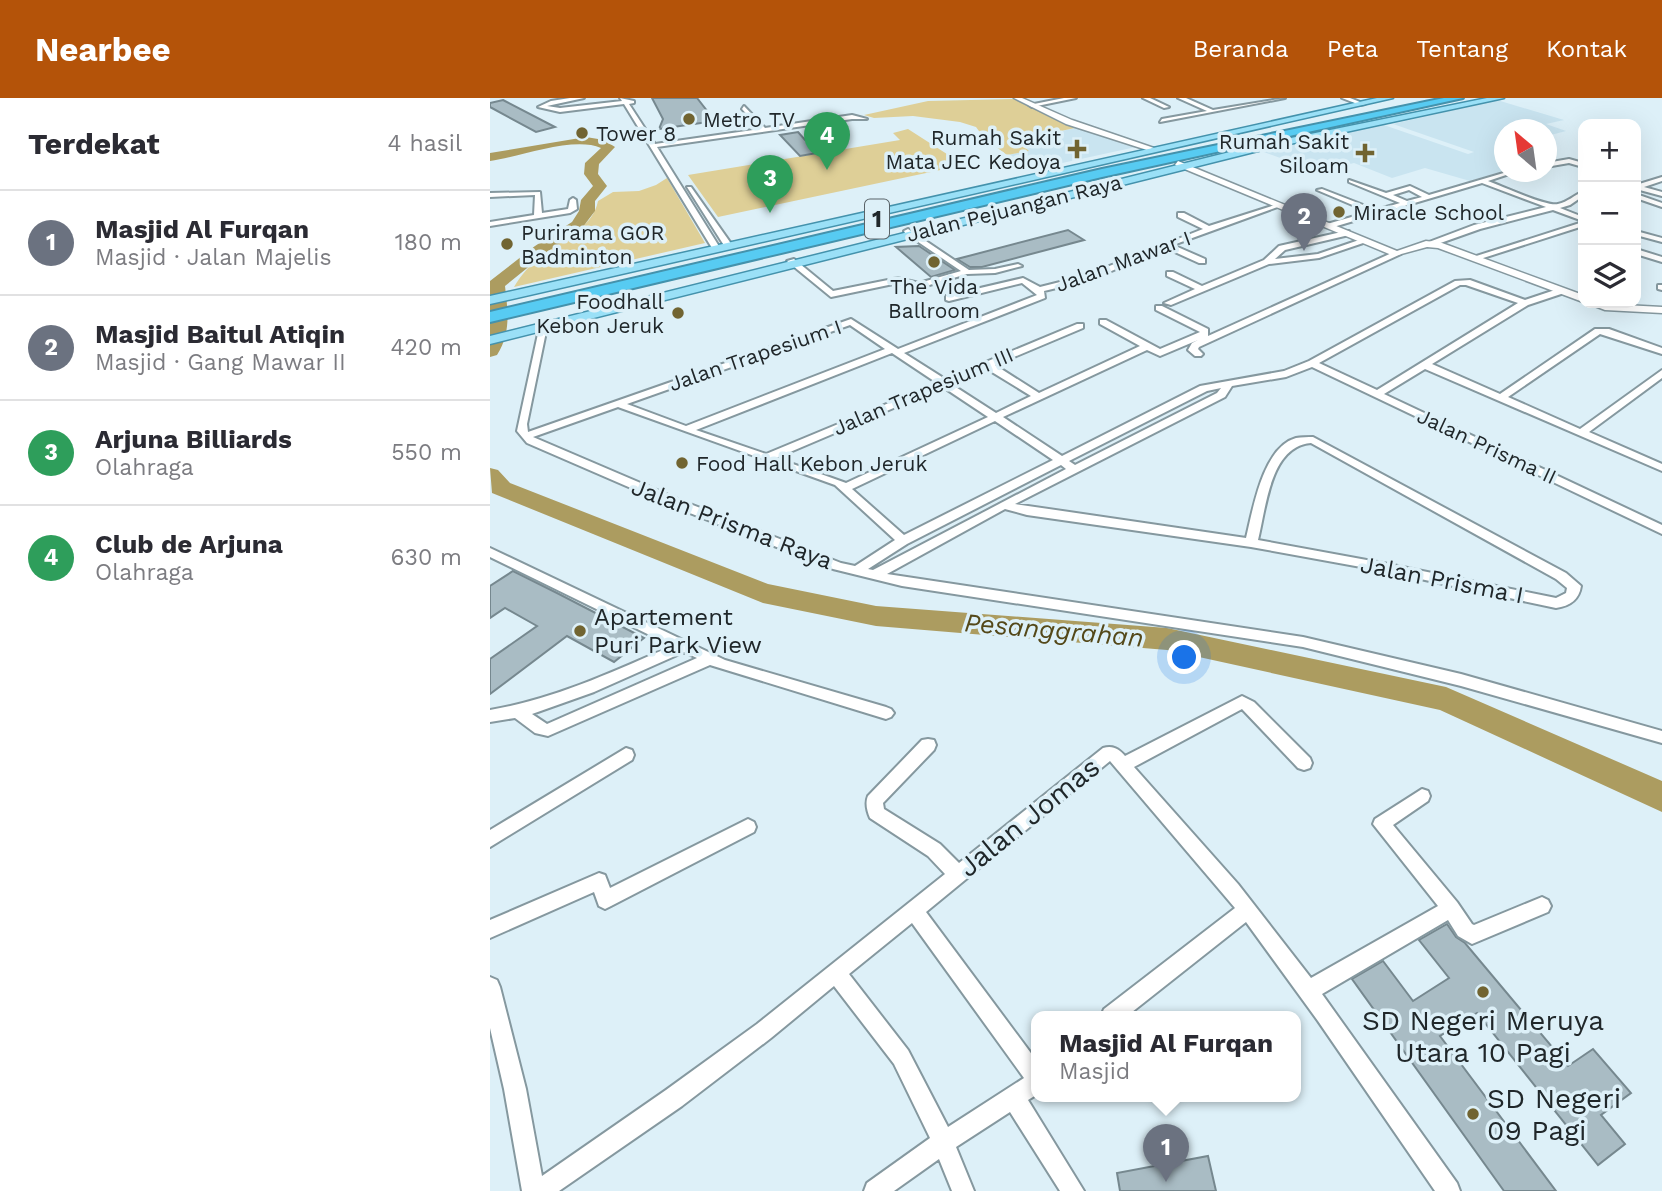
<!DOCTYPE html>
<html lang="id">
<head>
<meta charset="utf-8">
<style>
	body { margin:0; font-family:"Work Sans",sans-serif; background:#f2f2f3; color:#2b2b33 }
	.controls { position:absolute; right:21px; top:21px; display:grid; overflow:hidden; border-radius:14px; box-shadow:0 7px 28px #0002 }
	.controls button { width:63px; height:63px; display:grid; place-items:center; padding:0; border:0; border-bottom:2px solid #e1e1e2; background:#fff; color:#2b2b33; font:35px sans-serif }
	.compass { position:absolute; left:1004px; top:21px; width:63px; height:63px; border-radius:50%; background:#fff; box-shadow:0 7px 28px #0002; rotate:331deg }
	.you { position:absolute; left:695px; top:560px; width:24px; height:24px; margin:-18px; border:5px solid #fff; border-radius:50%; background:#1a73e8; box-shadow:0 0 0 10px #1a73e833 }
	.badge { display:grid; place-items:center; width:46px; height:46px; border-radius:50%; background:#b45309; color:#fff; font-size:23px; font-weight:700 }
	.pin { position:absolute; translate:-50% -58px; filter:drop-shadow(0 2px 4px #0008) }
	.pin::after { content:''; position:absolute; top:37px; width:24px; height:21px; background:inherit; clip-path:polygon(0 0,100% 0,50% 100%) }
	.popup { position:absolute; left:541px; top:913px; width:270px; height:91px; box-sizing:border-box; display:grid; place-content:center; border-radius:14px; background:#fff; filter:drop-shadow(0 2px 5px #0005); font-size:23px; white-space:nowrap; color:#7c7c81 }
	.popup b { font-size:26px; color:#2b2b33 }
	.popup::after { content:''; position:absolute; left:50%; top:100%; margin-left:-14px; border:14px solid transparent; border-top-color:#fff }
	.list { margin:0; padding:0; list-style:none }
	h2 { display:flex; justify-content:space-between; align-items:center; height:91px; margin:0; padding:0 28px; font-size:30px }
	h2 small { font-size:23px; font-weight:400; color:#7c7c81 }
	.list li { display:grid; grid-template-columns:46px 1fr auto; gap:21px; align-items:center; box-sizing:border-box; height:105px; padding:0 28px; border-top:2px solid #e1e1e2 }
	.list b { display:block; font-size:26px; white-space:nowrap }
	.list p { margin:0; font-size:23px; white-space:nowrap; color:#7c7c81 }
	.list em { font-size:23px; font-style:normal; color:#7c7c81 }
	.icon { flex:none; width:38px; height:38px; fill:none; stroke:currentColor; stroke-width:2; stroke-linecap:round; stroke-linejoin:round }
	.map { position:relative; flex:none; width:1172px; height:1093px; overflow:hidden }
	header { display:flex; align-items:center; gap:42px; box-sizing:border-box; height:98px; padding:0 35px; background:#b45309; color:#fff }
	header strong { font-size:33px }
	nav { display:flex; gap:38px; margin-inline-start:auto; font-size:24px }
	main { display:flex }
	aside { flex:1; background:#fff }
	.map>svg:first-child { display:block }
	.built { fill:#c9e4f0 }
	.green { fill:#decf97 }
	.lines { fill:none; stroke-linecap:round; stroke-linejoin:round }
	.river { fill:#ac9c60; fill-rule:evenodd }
	.building { fill:#a9bcc4; stroke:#76888f; stroke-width:2 }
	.minor-casing { stroke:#85989f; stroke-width:4 }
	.tertiary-casing { stroke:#85989f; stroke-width:3 }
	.primary-casing { stroke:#4492ac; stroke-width:3 }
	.motorway-casing { stroke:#4492ac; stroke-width:4 }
	.minor { fill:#fff; fill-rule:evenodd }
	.tertiary { fill:#fff; fill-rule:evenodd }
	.primary { fill:#9ae0f7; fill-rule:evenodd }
	.motorway { fill:#57cbf2; fill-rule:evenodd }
	.poi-dot { fill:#716431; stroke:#ddf0f8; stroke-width:2.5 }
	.labels { text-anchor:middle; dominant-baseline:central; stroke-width:7; stroke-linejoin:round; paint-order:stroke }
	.far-poi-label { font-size:21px; fill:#20272a; stroke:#ddf0f8; text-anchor:start }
	.far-street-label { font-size:21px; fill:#20272a; stroke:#ddf0f8 }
	.shield { fill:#ddf0f8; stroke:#596368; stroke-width:2 }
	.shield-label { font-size:23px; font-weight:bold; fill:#20272a }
	.street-label { font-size:24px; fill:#20272a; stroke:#ddf0f8 }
	.poi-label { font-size:24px; fill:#20272a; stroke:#ddf0f8; text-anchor:start }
	.water-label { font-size:26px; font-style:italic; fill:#544819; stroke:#ddf0f8 }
	.near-street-label { font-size:28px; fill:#20272a; stroke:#ddf0f8 }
	.near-poi-label { font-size:28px; fill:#20272a; stroke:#ddf0f8 }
</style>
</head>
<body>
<header>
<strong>Nearbee</strong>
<nav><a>Beranda</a><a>Peta</a><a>Tentang</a><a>Kontak</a></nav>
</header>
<main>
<aside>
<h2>Terdekat<small>4 hasil</small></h2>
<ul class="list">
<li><span class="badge" style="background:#6b7280">1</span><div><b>Masjid Al Furqan</b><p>Masjid · Jalan Majelis</p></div><em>180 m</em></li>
<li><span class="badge" style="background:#6b7280">2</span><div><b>Masjid Baitul Atiqin</b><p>Masjid · Gang Mawar II</p></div><em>420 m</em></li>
<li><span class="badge" style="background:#2e9e5b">3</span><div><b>Arjuna Billiards</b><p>Olahraga</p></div><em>550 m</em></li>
<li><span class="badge" style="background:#2e9e5b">4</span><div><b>Club de Arjuna</b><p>Olahraga</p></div><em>630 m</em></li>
</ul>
</aside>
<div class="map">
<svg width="1172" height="1093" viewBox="0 0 1172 1093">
	<rect width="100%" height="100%" fill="#ddf0f8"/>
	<path class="built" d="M1007,2L1074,22L1056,26L1076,33L1057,38L1056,32H1014V47L1006,50L1014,53V73L980,83L935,70L902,80L864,65L829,74L768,52L891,26L978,56L984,54L903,26Z
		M590,29L646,49L540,72L517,57L538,53L526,43Z"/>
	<path class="green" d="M524,1L590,29L527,42L539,53L517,57L494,40L486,29L470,24L423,18L384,20L374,17L438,3Z
		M418,31L474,67L228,119L198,77L410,42L403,35Z
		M177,80L215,145L24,189C33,173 48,159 62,148C81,135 103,128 108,103L123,94L149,93L166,87Z"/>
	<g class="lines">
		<path class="river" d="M96,39L114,42L125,49L109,66L108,76L117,88L105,103V113L92,130L57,154L15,188C18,214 21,235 7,257L0,259V183L45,148L82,124L89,113L91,102L103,88L94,76L95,65L111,50C83,38 30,59 0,63V55Z
			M0,370L8,372L20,385L278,486L386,508L677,530L956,589L1172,683V714L950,612L677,552L386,528L273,505L2,395Z"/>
	</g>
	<path class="building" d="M162,0H207L225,23L169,31L173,21Z
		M13,2L65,29L46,34L0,9V5Z
		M308,34L315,42L330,39L344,52L310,58L290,37Z
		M578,132L594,142L492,169H480L467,161Z
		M429,148L465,172L441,179L406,149Z
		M23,473L67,495L154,540L124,564L77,538L0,596V561L47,528L15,510L0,520V488Z
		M957,826L966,839L975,845L1078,968L1103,951L1141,995L1111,1017L1135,1046L1108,1067L987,915L950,938L1066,1093H1014L862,881L893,863L923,903L959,880L929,842Z
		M718,1058L726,1093H630L627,1075Z"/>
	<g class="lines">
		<defs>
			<path id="minor" d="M80,0H94L57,8L70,10L132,3L130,0L144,3V5L139,6L165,46L270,31L252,11L254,8L275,30L362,17L377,21H362L167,49L230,150L226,152L222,150L134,6L70,14L48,9L61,3Z
				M574,0H586L542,9L539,7Z
				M653,0H660L679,9L674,10Z
				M688,0H696L723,12L795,0L670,24L672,21L717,13Z
				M852,0H860L875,6L870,7Z
				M1079,61L1093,65V69L1079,65L1056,69V65Z
				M1017,74H1025L998,83C1012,88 1057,109 1068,106C1078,104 1084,97 1093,94V98L1080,107L1070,110L1093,119V123L1063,112L990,131L942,148H939V144L984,127L1056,109L992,85L840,130L836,128L837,126L879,114L827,92L832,91L886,112L910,105L859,84V82L896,95L920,88L939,97ZM919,92L932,99L917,103L903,97Z
				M1172,79V83L1154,89L1172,94V98L1146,91V87Z
				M197,89H201L242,147L241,149H235Z
				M50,94L52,115L78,111L80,102L83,100L86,102L87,111L80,115L0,128V124L44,117L45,97L0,99V95Z
				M1146,96L1172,105V109L1146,100Z
				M788,106L793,107L683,147L715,161V165H709L676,150L600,182L554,193L555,200L414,255L455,281L587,226H593V230L505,267L549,295L650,248L610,226V222H616L670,251L710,234L666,212V208H672L718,231V238L904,154L911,156L709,249L708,251L713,256L711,258H705L698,252L702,245L708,242L670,258L657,252L513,319L572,358L710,288L794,273L819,263L965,183L980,182L1035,202L1071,190L1075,193L1074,195L1038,207L942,266L1010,296L1105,231H1119L1172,250V256L1110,236L1018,299L1090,331L1172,272V280L1099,334L1172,366V373L935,271L894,296L1172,427V436L822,269L796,279L742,288L735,299L525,406L756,440C763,411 773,349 806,340C812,339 818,339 823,339L1076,475L1091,488C1089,502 1080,508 1066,510L893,473L761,449L537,417L515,411L397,476L813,539L971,576L1172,633V645L971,588L813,549L412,488L343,471L187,410L37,345L27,333L51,222L58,224L37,326L38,334L361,221L408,251L547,197L532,185L459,203L456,202V198L533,180L550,189L594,178L713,131L688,119V115H694L719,128ZM970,187H976L1028,205L887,292L829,265ZM360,227L395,251L196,328L137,306ZM402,255L447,285L276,356L206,332ZM497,271L541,298L506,315L461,286ZM453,289L498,319L356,385L286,360ZM731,290L727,295L585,367L579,363L717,293ZM128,309L345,387L405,442L365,468L351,465L195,404L43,339ZM505,323L563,362L414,437L362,391ZM821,345L1066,481L1077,490L1076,495L1066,500L893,465L768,442C776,410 780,348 821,345ZM571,367L576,371L383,472L378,471L417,446Z
				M1146,110L1149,111V113L1146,114Z
				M1093,124V128L987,162L980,160Z
				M418,131L479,172L505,171L528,166L532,168L505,175L477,176L429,190L408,185L341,199L297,163L304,161L343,193L408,180L429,185L471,173L415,135L414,133Z
				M856,133H859V137L795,152L785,161L828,156L872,141L879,143L829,160L779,166L681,207L674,205L705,191L677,178V174H683L712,188L774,162L789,148Z
				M1146,133L1172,140V144L1146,137Z
				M1146,151L1172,159V164L1146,156Z
				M1168,187H1172V192L1168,191Z
				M0,450L235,562L396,609L401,611L404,615L401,619L396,621L220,567L58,638L45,635L25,620L0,624V612C65,601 122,574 182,548L0,459ZM194,554L207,560L57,626L42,616L104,594Z
				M752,598L764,604L820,660L822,665L820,670L814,672L808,670L752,611L644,669L748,786L821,880L948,808L883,726L885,721L932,691L938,693L940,698L938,703L903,727L967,804L982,826L984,827L1052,799L1058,802L1061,808L1058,814L982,846L968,838L958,822L832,896L967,1085L970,1093H945L828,923L756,824L637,918H611L614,911L745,810L620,663L436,814L546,962V997L538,1002L594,1093H570L520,1014L466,1049L484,1093H462L449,1061L404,1093H374L377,1085L440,1040L404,966L344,888L281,940L192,1008L69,1093H32L14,991L0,930V879L7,882L10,889L36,991L52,1078L176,992L267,926L455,776L438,758L380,720C377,713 375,705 378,698L432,642L438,641L444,642L446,647L444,652L393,705L394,711L450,746L469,765L613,650C623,647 629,651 635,658ZM422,825L534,980L458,1029L418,952L359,876Z
				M136,650L142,652L144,657L142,662L0,749V732Z
				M258,721L264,724L266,729L264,734L121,808L115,811L109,808L104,794L0,840V822L109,775L115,777L120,790Z"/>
			<path id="tertiary" d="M524,0H532L582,22L664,50L657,52L576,26Z
				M688,63L907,153L936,143L952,145L1093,197V204L948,150L937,149L904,158L685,67Z
				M1097,205L1172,209V215L1115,212Z"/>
			<path id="primary" d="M887,0H903L0,206V198Z
				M997,0H1014L776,51L0,246V238L776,45Z"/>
			<path id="motorway" d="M954,0H973L612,79L0,224V214L612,71Z"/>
		</defs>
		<use href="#minor" class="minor-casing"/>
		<use href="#tertiary" class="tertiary-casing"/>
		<use href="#primary" class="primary-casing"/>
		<use href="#motorway" class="motorway-casing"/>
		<use href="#minor" class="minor"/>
		<use href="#tertiary" class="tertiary"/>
		<use href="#primary" class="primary"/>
		<use href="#motorway" class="motorway"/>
	</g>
	<g class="poi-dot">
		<circle cx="199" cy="21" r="7"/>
		<circle cx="92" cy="35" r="7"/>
		<path d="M583.5 40.5h7v7h7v7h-7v7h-7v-7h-7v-7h7z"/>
		<path d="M871.5 44.5h7v7h7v7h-7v7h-7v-7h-7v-7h7z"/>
		<circle cx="849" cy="114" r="7"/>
		<circle cx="17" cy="146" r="7"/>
		<circle cx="444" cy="164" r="7"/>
		<circle cx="188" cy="215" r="7"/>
		<circle cx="192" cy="365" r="7"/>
		<circle cx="90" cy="533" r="7"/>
		<circle cx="993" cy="894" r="7"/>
		<circle cx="983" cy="1016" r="7"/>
	</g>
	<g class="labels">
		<g class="far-poi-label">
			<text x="213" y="21">Metro TV</text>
			<text x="106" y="35">Tower 8</text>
			<text x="571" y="39" text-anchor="end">Rumah Sakit<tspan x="571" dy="24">Mata JEC Kedoya</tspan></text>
			<text x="859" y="43" text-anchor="end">Rumah Sakit<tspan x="859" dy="24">Siloam</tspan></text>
			<text x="863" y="114">Miracle School</text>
			<text x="31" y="134">Purirama GOR<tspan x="31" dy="24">Badminton</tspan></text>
			<text x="444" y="188" text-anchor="middle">The Vida<tspan x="444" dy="24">Ballroom</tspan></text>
			<text x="174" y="203" text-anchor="end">Foodhall<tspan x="174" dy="24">Kebon Jeruk</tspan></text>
			<text x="206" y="365">Food Hall Kebon Jeruk</text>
		</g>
		<g class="far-street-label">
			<text transform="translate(524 110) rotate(-14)">Jalan Pejuangan Raya</text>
			<text transform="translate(633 163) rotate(-20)">Jalan Mawar I</text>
			<text transform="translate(265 257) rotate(-19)">Jalan Trapesium I</text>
			<text transform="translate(433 293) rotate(-23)">Jalan Trapesium III</text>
			<text transform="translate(997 348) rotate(25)">Jalan Prisma II</text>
		</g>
		<rect class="shield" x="375" y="101.5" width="24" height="39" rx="5"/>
		<g class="shield-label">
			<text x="387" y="121">1</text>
		</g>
		<g class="street-label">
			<text transform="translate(242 426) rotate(21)">Jalan Prisma Raya</text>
			<text transform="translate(952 482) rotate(11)">Jalan Prisma I</text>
		</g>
		<g class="poi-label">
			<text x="104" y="519">Apartement<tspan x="104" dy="28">Puri Park View</tspan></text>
		</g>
		<g class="water-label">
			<text transform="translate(564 532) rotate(5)">Pesanggrahan</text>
		</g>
		<g class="near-street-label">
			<text transform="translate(539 719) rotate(-39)">Jalan Jomas</text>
		</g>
		<g class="near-poi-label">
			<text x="993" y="922">SD Negeri Meruya<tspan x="993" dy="32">Utara 10 Pagi</tspan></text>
			<text x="997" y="1000" text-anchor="start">SD Negeri<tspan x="997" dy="32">09 Pagi</tspan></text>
		</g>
	</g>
</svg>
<div class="controls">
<button>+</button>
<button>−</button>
<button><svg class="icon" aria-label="layers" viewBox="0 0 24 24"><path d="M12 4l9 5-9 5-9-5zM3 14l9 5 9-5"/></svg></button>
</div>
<svg class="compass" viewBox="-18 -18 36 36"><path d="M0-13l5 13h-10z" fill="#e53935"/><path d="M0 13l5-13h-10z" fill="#7c7c81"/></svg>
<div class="you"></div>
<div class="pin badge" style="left:676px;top:1084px;background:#6b7280">1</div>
<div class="popup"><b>Masjid Al Furqan</b>Masjid</div>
<div class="pin badge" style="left:814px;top:153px;background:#6b7280">2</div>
<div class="pin badge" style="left:280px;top:115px;background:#2e9e5b">3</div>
<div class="pin badge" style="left:337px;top:72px;background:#2e9e5b">4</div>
</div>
</main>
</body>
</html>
